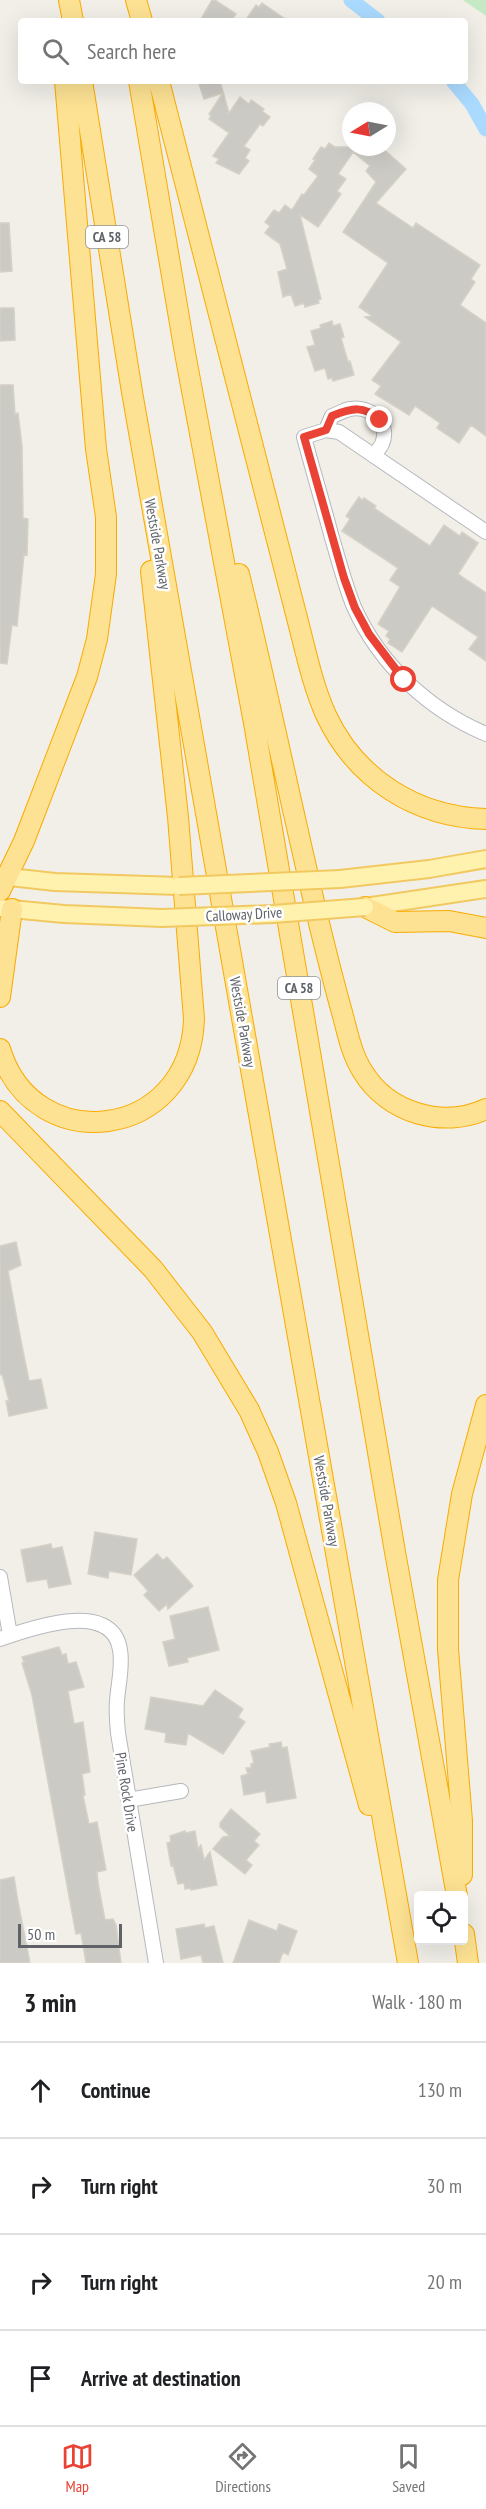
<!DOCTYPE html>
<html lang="en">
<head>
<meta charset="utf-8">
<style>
	body { margin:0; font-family:"PT Sans Narrow",sans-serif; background:#f2f2f2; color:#202124 }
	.controls { position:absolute; right:18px; bottom:18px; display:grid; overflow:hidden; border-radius:6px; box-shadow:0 6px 24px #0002 }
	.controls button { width:54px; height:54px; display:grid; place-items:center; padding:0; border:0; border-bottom:2px solid #e0e0e0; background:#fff; color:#202124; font:30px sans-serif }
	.compass { position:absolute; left:342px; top:102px; width:54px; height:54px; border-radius:50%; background:#fff; box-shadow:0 6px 24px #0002; rotate:260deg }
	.scale { position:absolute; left:18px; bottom:15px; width:104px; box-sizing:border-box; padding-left:6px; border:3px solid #5f6368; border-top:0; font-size:16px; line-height:21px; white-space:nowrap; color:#5f6368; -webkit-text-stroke:4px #fff; paint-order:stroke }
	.stop { position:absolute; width:18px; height:18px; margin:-14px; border:4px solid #ea4335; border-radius:50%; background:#fff }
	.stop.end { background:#ea4335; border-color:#fff; box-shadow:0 2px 6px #0008 }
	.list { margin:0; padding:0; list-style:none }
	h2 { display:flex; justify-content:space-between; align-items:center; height:78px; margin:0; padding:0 24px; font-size:26px }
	h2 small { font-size:20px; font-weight:400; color:#757577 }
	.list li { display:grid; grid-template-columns:39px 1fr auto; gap:18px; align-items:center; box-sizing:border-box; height:96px; padding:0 24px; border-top:2px solid #e0e0e0 }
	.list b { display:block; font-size:22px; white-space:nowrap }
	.list em { font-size:20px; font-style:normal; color:#757577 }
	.icon { flex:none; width:33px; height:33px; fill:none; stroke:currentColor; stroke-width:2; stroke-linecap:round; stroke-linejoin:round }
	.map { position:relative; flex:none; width:486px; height:1963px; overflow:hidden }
	.search { position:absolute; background:#fff; box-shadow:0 6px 24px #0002; left:18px; right:18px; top:18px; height:66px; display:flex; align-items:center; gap:15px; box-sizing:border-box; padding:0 21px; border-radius:6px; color:#757577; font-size:22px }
	.sheet { height:462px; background:#fff }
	nav { display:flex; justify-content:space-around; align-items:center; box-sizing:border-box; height:84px; border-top:2px solid #e0e0e0; background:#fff; font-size:16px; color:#757577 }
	nav a { display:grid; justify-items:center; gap:3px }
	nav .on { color:#ea4335 }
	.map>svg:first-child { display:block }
	.green { fill:#c5e8c5 }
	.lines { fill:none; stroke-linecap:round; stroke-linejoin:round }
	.canal { stroke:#aadaff; stroke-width:15 }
	.building { fill:#cccac5; stroke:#d6d1c6; stroke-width:1.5 }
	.minor-casing { stroke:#b5b8bc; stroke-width:16 }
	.major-casing { stroke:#f2c960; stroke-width:20 }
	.highway-casing { stroke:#f9ab00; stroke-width:22 }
	.minor { stroke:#fff; stroke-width:14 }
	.major { stroke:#fff2af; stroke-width:16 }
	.highway { stroke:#fde293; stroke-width:20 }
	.major-bridge-casing { stroke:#f2c960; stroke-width:20; stroke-linecap:butt }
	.major-bridge { stroke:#fff2af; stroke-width:16 }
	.route { stroke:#ea4335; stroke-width:8 }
	.labels { text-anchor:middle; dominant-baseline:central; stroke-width:5; stroke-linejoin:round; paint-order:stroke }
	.shield { fill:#fff; stroke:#8f9295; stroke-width:1.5 }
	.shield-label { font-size:14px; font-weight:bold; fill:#5f6368 }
	.street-label { font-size:15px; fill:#5f6368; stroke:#fff }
</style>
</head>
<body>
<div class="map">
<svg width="486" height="1963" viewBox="0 0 486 1963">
	<rect width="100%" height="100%" fill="#f1efe8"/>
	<path class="green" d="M463,0H486V16Z"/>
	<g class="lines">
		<path class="canal" d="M351,0L378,21
			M453,81L472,104L486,129"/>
	</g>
	<path class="building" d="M212,0H215L236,14L231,21H200Z
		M262,3L288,21H245L256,5L259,7Z
		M198,81H220L229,113L240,97L249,104L251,100L264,109L262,111L270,117L263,126L260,124L244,146L250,150L245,158L249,161L239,174L216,163L219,159L213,156L229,133L209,119L211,116L209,114L223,93L204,99Z
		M329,143L335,147H381L406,169L376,203L413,228L416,223L480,265L471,279L475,282L460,305L486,323V436L471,425L459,443L437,428L440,423L415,406L409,415L375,394L381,386L372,380L401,342L365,317L372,316L359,307L388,263L343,232L376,182L366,171L370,166L353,152L338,174L346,179L337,191L341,194L318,227L300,215L321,299L318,300L319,303L305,307L304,303L295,306L291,294L283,297L278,272L287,269L280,244L265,233L270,226L265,222L274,210L279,213L285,205L292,210L302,194L304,195L318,176L309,169L315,160L313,159L321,147L325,149Z
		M0,223H9L12,271L0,272Z
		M0,308H14L15,340L0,341Z
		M332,321L333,326L340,324L344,337L341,338L348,362L350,361L354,375L333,381L332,378L328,379L325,368L315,371L307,347L315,345L311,331L321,328L320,325Z
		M0,385H13L15,414L18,413L22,446L23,518L28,519L27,555L24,554L17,626L12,625L7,664L0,663Z
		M359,497L362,500L364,498L376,506L374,508L430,546L444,525L460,536L462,532L478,543L458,574L486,593V661L469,649L478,637L432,606L402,652L388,643L390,639L386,636L389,631L378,624L400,587L390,580L398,568L342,531L350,519L346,516Z
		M16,1242L21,1265L8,1271L21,1341L29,1381L41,1379L47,1408L9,1416L6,1401H9L2,1374L0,1375V1246Z
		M95,1532L137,1539L131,1575L109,1571L108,1578L88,1574Z
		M51,1544L52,1549L62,1547L71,1584L49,1588L47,1579L27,1582L21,1550Z
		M157,1554L163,1560L167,1557L193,1586L168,1609L167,1604L159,1611L144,1595L148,1591L134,1575Z
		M208,1607L219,1650L187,1658L188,1662L169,1666L163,1642L175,1639L170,1616Z
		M59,1647L62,1655L66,1654L68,1664L76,1662L84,1687L68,1691L74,1724L83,1722L90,1772L82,1774L85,1795L83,1796L89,1824L97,1822L106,1870L97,1872L98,1883L105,1920L113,1919L116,1925L121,1963H86L81,1933L76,1934L32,1695L22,1663L24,1662L22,1657Z
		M215,1690L243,1709L238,1717L245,1722L223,1754L188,1733L186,1745L165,1742L166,1733L145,1729L151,1697L203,1706Z
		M281,1742L282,1748L287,1747L296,1798L267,1803L265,1791L244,1795L241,1776L248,1774L246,1768H251V1764L254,1763L251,1751L270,1747L269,1744Z
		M231,1809L260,1834L254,1841L259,1845L246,1860L252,1865L245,1874L213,1849L223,1837L230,1836L220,1827V1823Z
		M185,1831L186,1833L195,1831L198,1849L201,1845L204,1860L210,1852L217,1885L191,1890L190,1888L185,1889L184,1883L178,1884L173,1865L171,1866L167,1843L171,1842L170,1836Z
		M14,1877L18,1902L30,1963H0V1880Z
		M249,1920L277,1931L279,1924L297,1931L288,1955L283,1952L279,1963H233Z
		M204,1924L205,1928L214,1926L223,1963H203L201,1955L181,1959L176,1929Z"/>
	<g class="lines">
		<defs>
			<path id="minor" d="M326,430L332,416C338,414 344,410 350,409C370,405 391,423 382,444C380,448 376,452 374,456
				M486,532L339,432L326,430L304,437C313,471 323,504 332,538C339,561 345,585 354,607C380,665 429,710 486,734
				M0,1577L10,1635
				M0,1639C31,1628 113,1599 120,1650C123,1666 118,1685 117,1701C116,1711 117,1722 118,1733L156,1963
				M128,1800L181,1791"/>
			<path id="major" d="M0,876L55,882L179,886
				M340,879L429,869L486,859
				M365,907L486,889
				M0,908L64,914L162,918"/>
			<path id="highway" d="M69,0L73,21
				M136,0L142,21
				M82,81L132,392L408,1963
				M139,81L185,353L254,723L395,1552L457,1896
				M159,81L296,614C305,648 312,684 326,715C356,779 416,817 486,819
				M239,574C267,689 291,804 318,919C326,952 334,984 343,1016C348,1035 352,1055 363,1072C388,1113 443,1129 486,1109
				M0,891L24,841L87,677L97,639L106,574V517L96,449L65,81
				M365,907L395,922L449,921L486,928
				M0,997L12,909
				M0,1049C33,1159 190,1141 194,1019L178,817L151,571
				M0,1111L153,1269L202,1332L249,1410L268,1452L286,1503L369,1805
				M462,1875V1821L448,1649V1580L462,1494L486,1405
				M464,1934L468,1963"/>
		</defs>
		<use href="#minor" class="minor-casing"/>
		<use href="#major" class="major-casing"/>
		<use href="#highway" class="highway-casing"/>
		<use href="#minor" class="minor"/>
		<use href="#major" class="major"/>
		<use href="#highway" class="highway"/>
		<defs>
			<path id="major-bridge" d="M179,886L340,879
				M162,918L273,914L365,907"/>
		</defs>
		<use href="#major-bridge" class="major-bridge-casing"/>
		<use href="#major-bridge" class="major-bridge"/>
	</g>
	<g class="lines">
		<path class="route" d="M380,420C364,405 352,408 332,416L326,430L304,437L344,578L355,608L369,634L404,680"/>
	</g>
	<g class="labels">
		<g class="shield">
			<rect x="86" y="226" width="42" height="22" rx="4.5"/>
			<rect x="278" y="977" width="42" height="22" rx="4.5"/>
		</g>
		<g class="shield-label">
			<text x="107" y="237">CA 58</text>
			<text x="299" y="988">CA 58</text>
		</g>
		<g class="street-label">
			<text transform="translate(158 544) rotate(80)">Westside Parkway</text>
			<text transform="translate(244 914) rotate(-3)">Calloway Drive</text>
			<text transform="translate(243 1022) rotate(80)">Westside Parkway</text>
			<text transform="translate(327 1501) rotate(80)">Westside Parkway</text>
			<text transform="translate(127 1792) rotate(81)">Pine Rock Drive</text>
		</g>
	</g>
</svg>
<div class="controls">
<button><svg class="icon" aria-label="locate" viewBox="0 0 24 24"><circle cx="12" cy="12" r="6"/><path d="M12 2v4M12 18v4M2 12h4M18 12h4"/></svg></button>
</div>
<svg class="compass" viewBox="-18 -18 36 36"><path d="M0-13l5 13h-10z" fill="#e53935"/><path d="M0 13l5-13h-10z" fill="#757577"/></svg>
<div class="scale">50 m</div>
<div class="stop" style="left:404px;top:680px"></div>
<div class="stop end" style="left:380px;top:420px"></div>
<div class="search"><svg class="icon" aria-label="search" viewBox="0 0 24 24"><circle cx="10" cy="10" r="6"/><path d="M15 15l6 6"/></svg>Search here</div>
</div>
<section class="sheet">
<h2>3 min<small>Walk · 180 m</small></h2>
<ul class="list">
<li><svg class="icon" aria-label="ahead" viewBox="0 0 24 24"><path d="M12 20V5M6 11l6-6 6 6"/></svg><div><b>Continue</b></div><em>130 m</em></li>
<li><svg class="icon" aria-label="right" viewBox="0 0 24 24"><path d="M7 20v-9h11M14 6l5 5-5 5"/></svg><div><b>Turn right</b></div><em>30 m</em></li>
<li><svg class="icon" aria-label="right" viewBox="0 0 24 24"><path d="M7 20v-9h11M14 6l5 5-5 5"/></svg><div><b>Turn right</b></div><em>20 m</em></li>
<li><svg class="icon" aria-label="arrive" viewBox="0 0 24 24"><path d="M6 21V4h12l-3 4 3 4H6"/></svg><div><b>Arrive at destination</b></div></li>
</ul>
</section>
<nav>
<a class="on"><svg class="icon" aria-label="map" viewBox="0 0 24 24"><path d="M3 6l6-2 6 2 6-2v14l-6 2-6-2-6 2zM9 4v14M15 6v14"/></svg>Map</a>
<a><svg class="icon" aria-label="directions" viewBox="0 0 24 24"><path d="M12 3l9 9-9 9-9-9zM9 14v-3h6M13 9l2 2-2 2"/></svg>Directions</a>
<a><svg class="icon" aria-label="saved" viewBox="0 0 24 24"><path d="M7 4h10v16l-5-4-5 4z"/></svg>Saved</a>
</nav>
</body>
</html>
